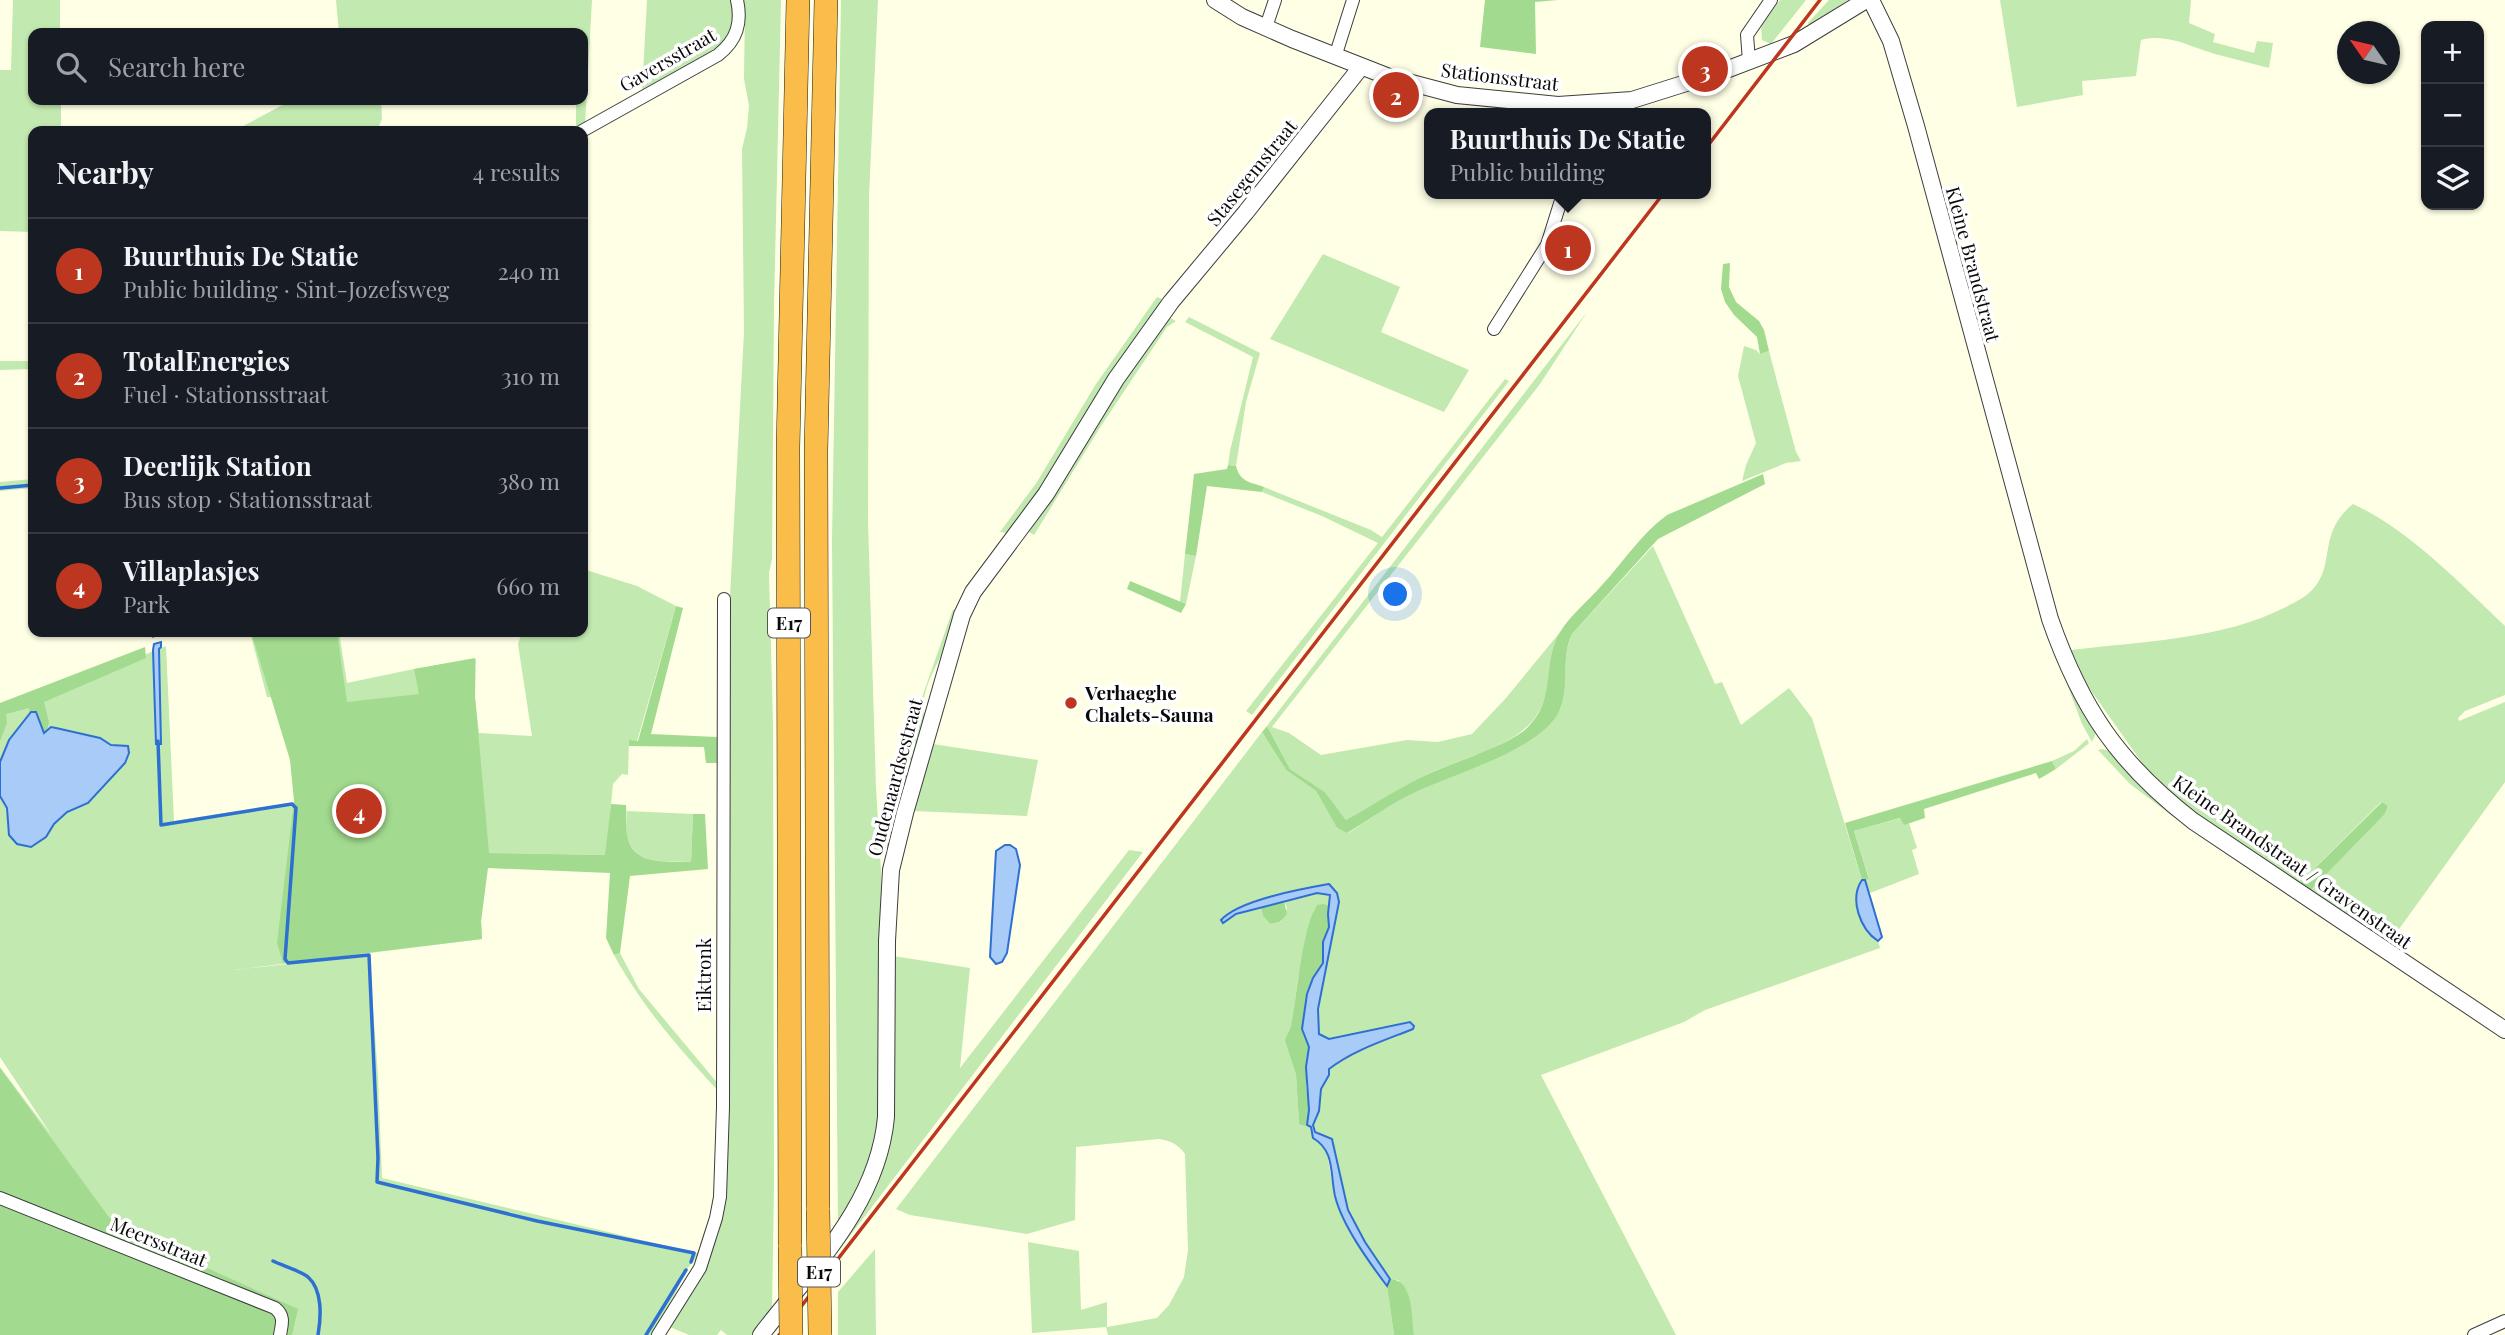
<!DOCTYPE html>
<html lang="en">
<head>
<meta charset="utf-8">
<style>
	body { margin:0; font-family:"Playfair Display",serif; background:#242831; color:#f1f3f6 }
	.controls { position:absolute; right:21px; top:21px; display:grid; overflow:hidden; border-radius:14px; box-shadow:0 2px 5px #0004 }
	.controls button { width:63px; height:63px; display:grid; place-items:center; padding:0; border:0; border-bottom:2px solid #363941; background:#171b24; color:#f1f3f6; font:35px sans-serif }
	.compass { position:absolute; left:2337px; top:21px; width:63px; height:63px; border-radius:50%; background:#171b24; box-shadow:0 2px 5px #0004; rotate:304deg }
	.you { position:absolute; left:1396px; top:595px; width:24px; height:24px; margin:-18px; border:5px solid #fff; border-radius:50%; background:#1a73e8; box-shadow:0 0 0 10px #1a73e833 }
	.badge { display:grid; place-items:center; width:46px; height:46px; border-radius:50%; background:#bd361f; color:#fff; font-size:23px; font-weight:700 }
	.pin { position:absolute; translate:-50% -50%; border:4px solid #fff; box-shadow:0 2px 7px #0006 }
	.popup { position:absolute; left:1424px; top:108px; width:287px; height:91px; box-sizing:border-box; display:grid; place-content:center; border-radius:14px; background:#171b24; filter:drop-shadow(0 2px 5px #0005); font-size:23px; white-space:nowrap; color:#9ea1a6 }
	.popup b { font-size:26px; color:#f1f3f6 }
	.popup::after { content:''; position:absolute; left:50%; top:100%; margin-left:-14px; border:14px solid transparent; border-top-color:#171b24 }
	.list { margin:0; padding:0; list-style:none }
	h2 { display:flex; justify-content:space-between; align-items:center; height:91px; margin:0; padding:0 28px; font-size:30px }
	h2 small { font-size:23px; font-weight:400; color:#9ea1a6 }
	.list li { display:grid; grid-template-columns:46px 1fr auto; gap:21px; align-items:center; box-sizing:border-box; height:105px; padding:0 28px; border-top:2px solid #363941 }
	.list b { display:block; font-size:26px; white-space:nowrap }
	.list p { margin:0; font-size:23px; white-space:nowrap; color:#9ea1a6 }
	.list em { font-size:23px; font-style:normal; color:#9ea1a6 }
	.icon { flex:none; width:38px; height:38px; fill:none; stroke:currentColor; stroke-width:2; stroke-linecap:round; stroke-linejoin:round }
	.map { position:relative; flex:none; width:2505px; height:1335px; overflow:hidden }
	.search { position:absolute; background:#171b24; box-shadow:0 2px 5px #0004; left:28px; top:28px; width:560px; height:77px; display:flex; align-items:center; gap:18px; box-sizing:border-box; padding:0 24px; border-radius:14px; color:#9ea1a6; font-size:26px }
	.panel { position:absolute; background:#171b24; box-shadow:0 2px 5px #0004; left:28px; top:126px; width:560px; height:511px; border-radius:14px }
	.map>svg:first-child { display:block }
	.green { fill:#c2e9b0 }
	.forest { fill:#a2db8f }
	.water { fill:#a9cbf8; stroke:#2e70d1; stroke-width:2 }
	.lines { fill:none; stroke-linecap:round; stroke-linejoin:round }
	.stream { stroke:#2e70d1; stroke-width:3.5 }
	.minor-casing { stroke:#3d3d3d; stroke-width:14 }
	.tertiary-casing { stroke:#3d3d3d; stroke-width:18 }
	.motorway-casing { stroke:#1b1b1b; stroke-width:24 }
	.minor { stroke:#fff; stroke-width:12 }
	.tertiary { stroke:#fff; stroke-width:16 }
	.motorway { stroke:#fabd4a; stroke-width:23 }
	.rail { stroke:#bd361f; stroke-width:3.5 }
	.motorway-bridge-casing { stroke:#1b1b1b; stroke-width:24; stroke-linecap:butt }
	.motorway-bridge { stroke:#fabd4a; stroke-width:23 }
	.poi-dot { fill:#bd361f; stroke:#fff; stroke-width:2.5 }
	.labels { text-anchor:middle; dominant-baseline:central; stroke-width:7; stroke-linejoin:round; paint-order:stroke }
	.shield { fill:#fff; stroke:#545454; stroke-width:2 }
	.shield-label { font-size:18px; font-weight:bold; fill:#0a0a0a }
	.street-label { font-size:19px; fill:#0a0a0a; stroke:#fff }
	.poi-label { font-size:19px; font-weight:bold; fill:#0a0a0a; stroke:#fff; text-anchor:start }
</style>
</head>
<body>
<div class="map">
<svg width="2505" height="1335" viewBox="0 0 2505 1335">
	<rect width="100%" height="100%" fill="#ffffe6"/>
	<path class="green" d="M13,0H60V33H33V100H61V131H33V232L0,231V70H11Z
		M336,0H592L585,125L576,129V100H583V33H339Z
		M647,0H732L735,25L722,46L642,92Z
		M740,0H781L774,306L772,559L769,573L773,724L774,1186L772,1310L752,1335H727L721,1330L717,1335H689L670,1327L705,1270L719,1232L725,1204L728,1121L729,616L744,332L742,149L747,128L749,106L744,79L745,6Z
		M841,0H878L869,196L868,521L876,788L881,871L880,1119L872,1163L857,1195L838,1224L832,542Z
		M1780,0H1806L1771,44L1762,40L1761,26Z
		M1829,0H1848L1810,26L1808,23Z
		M2000,0H2191L2189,23L2215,34L2213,42L2254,53L2257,41L2273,43L2269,68C2251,63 2233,59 2215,54C2190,47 2168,33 2141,40L2136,76L2082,81L2083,95L2017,107Z
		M292,100H381L382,119L377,131H234Z
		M1323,254L1400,287L1381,332L1469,370L1444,412L1270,339Z
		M1157,297L1162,299L1159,310L1018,523L1007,533L1000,532L1037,482L1096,384Z
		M1587,312L1540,384L1272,727L1289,733L1321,755L1407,740L1438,742L1472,734L1506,698L1561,631C1548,657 1554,688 1538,713C1518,748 1456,759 1422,777C1396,791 1371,806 1346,820L1325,792L1290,769L1267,726Z
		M1189,317L1260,353L1246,402L1236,466L1228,465L1230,451L1253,357L1185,322Z
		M1165,318H1170L1176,321L1167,327L1101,426L1034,535L1029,532L1089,432Z
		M1744,346L1756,350L1760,354L1769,351L1796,452L1801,461L1786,463L1742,481L1746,465L1756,443L1738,376Z
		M0,361H33V369L0,370Z
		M1505,379L1509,381L1252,715L1246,711L1378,543L1322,516L1262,492L1264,487L1371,530L1382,537Z
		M33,479V488L0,491V482Z
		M2353,504C2408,529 2461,584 2505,626V695L2465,711L2458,718L2459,721L2505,702V782L2389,943L2311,890L2385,814L2388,806L2381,802L2300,883L2190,810L2145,767L2087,685L2071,650C2143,641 2221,640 2286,607C2295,602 2306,597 2313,589C2336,564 2317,533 2353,504Z
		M1653,546L1715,684L1722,682L1741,725L1789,688L1812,718L1862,880L1858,886L1873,937L1878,941L1880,948L1705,1010L1684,1022L1541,1075L1676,1335H1414L1407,1291L1398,1280L1390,1279L1365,1242L1348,1210L1332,1139L1314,1130L1313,1125L1319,1111L1321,1089L1329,1075V1069L1351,1053L1412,1029L1409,1022L1329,1039L1319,1034L1318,1009L1339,902L1337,893L1292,891L1237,908L1227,913L1230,917L1261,908L1263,916L1270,924L1281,922L1287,908L1284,901L1317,893L1330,895V906L1317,905L1314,910L1298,979L1291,1031L1285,1041L1296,1075L1299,1123L1310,1127L1313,1137L1326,1148L1335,1198L1344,1220L1387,1286L1394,1335H1108L1106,1327L1032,1333L1028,1242L1079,1251L1081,1310L1107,1302V1327L1157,1318L1169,1305L1184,1277L1188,1250L1185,1154C1178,1144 1171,1141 1159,1139L1076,1147L1075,1220L1027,1234L910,1215L896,1209L1262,732L1286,770L1316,791L1337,828L1348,833C1370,819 1393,802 1416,792C1454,774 1540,750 1559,712C1571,688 1560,659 1572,634Z
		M1185,554L1196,556L1186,604L1180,602Z
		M583,569L637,586L676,606L637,741H629L628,775L622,774L613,784L606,855L489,853L481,921L482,939L234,970L369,955L378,1075L382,1178L700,1254L686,1270L675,1294L651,1335H0V1067L52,1136L0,1057V714L166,646L174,821L295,802L288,697H267L250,632H339L347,683L414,669L476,659L475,697L479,733L532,736L518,644L522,632H583Z
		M953,609L956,613C953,624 951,636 946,646C935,669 918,694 925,720L888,856L886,833L888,819L914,720Z
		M2057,657L2096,733L2092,742L2082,724Z
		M2087,739L2089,743L2087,745L2056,769L2052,761L2074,751Z
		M933,744L1038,760L1027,816L914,811Z
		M2102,749L2109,751L2125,769L2175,818L2130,784L2098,750Z
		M627,811L693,814L691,862C669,861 636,866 628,839C625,831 627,819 627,811Z
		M1901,818L1904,824L1909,823L1917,848L1912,850L1919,874L1870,893L1865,880L1869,878L1854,831Z
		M1129,850L1143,852L839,1250V1243L875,1185L893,956L970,968L960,1068Z
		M620,953L639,989L719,1085V1092C678,1047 644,1009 614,955Z
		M875,1249L876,1335H838V1292Z"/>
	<path class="forest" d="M1485,0H1558L1535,2L1536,54L1480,47Z
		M1730,263L1729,287L1736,302L1759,321L1764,330L1769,351L1760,354L1757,337L1734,315L1725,302L1721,289L1723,264Z
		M1228,465L1236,466C1240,482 1250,482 1264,487L1262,492L1207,486L1196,556L1185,554L1194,474L1227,469Z
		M1763,474L1765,484L1658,539L1572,634C1560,658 1571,687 1559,712C1540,750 1454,774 1416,792C1392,803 1370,819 1347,833L1337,828L1316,791L1286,770L1262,732L1267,726L1290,769L1325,792L1346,820C1373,805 1399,788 1426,775C1452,763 1509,745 1527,728C1554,702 1544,673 1555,643C1563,620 1587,603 1602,585C1623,562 1642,533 1667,515Z
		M1130,581L1186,604L1181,613L1127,589Z
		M676,606L683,608L651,734L717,737L718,763H706L704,747L629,746V740L638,741Z
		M251,632H337L347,702L419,694L414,669L475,658V697L489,853L605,855L611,804L626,805C627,815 625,829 628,839C635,866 669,861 691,862L693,814H705L708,869L630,876L620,953L614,955L606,938L610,873L488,868L481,921L482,939L283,963L277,943L294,801L290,760Z
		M145,647L146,658L44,702L49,722L45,739L33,732L29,708L6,714L7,723L0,741V703Z
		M2052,761L2056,769L2039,779L2036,773L1924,809L1925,818L1904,825L1900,818L1854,831L1869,879L1862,880L1845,823Z
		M2382,802L2388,806L2385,814L2311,890L2300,883Z
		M1284,901L1287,914L1280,922L1270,924L1263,916L1261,908Z
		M1323,904L1330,906L1328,914L1329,927L1323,942V963L1302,1028L1309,1047L1306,1085L1309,1110L1307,1125L1305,1126L1299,1124L1296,1075L1285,1041C1286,1035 1290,1032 1291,1026C1297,997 1302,928 1317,905Z
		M0,1068L108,1216L121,1227L158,1246L298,1309L292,1335H0Z
		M1391,1279C1414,1281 1411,1317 1414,1335H1394L1387,1286Z"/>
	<path class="water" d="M161,642V647L159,649L161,744H156L153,650L154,644Z
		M31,712H36L44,733L51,727L56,728L100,738L111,745L128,746L129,753L125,763L88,803L67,812L54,824L46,837L31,847L17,844L9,835L7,808L0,796V762L9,740Z
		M1005,845H1010L1016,849L1020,865L1007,953L1002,962L996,964L990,957L996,851Z
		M1862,880H1865L1882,937L1878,941C1860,929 1849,899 1862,880Z
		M1329,884L1337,893L1339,902L1318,1009L1319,1034L1329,1039L1410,1022L1414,1026L1413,1029C1383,1041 1354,1050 1329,1069V1075L1321,1089L1319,1111L1313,1125L1315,1132L1332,1139L1348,1210L1365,1242L1390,1279L1387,1286C1369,1262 1342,1225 1335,1196C1330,1173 1335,1151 1313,1138L1311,1127L1307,1125L1309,1110L1306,1067L1309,1047L1302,1029L1307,994L1313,978L1323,963V942L1329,927L1328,914L1330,895L1317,893L1236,914L1223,923L1221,920C1239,900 1301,889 1329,884Z"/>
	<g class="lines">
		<path class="stream" d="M0,488L33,485
			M150,632L153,636
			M158,741L161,825L292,804L296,808L285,959L288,963L369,955L378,1158L377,1182L537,1221L694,1253L691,1262
			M273,1261C283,1266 299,1270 308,1277C323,1290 321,1318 318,1335
			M646,1335L686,1270"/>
		<defs>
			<path id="minor" d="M1266,27L1275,0
				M1335,57L1353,0
				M1749,61L1747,35L1771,0
				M582,131L718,55C737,40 742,23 737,0
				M1494,329L1547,245L1563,194
				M0,1198L275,1308C285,1316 282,1324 280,1335
				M658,1335L700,1268L716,1218L720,1197L723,1107L724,599
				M2474,1335L2505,1321"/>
			<path id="tertiary" d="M1215,0L1242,17L1292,39L1389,77L1457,95L1558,105L1632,100L1718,73L1794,44L1866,0
				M1871,0L1891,41L1916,126L2050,619C2081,708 2118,763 2193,821L2505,1030
				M761,1335C812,1268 878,1205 886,1117L887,941L891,870L905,813L962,615L973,592L1046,494L1116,379L1171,302L1246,212L1361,67"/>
			<path id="motorway" d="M818,1210L816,451L826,0
				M790,1247L788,448L798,0"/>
		</defs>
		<use href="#minor" class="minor-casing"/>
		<use href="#tertiary" class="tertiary-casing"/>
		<use href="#motorway" class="motorway-casing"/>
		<use href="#minor" class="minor"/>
		<use href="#tertiary" class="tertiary"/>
		<use href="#motorway" class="motorway"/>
		<path class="rail" d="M1706,148L1820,0
			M779,1335L1663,194"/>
		<defs>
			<path id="motorway-bridge" d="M818,1210L820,1335
				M790,1247L791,1335"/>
		</defs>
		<use href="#motorway-bridge" class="motorway-bridge-casing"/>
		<use href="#motorway-bridge" class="motorway-bridge"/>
	</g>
	<circle class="poi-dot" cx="1071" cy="703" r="7"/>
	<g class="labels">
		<g class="shield">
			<rect x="768" y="608.5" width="42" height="29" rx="5"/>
			<rect x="798" y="1257.5" width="42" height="29" rx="5"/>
		</g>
		<g class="shield-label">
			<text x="789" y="623">E17</text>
			<text x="819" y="1272">E17</text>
		</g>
		<g class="street-label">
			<text transform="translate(667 59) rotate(-30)">Gaversstraat</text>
			<text transform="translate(1500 76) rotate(7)">Stationsstraat</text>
			<text transform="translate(1251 172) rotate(-51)">Stasegemstraat</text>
			<text transform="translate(1974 264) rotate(75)">Kleine Brandstraat</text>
			<text transform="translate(894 777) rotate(-75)">Oudenaardsestraat</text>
			<text transform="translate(2293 861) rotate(35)">Kleine Brandstraat / Gravenstraat</text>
			<text transform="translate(703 975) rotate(-90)">Eiktronk</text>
			<text transform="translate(159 1241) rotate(22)">Meersstraat</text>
		</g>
		<g class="poi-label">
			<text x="1085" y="692">Verhaeghe<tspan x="1085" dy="22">Chalets-Sauna</tspan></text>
		</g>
	</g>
</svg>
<div class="controls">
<button>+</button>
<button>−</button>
<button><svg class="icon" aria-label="layers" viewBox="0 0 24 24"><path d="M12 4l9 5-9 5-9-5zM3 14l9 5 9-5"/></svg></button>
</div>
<svg class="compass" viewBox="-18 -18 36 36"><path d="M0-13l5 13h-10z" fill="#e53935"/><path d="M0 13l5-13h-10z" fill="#9ea1a6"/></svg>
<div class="you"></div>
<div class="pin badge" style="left:1568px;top:248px">1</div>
<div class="popup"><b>Buurthuis De Statie</b>Public building</div>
<div class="pin badge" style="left:1396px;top:95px">2</div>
<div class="pin badge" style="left:1705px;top:69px">3</div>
<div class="pin badge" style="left:359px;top:811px">4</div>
<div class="search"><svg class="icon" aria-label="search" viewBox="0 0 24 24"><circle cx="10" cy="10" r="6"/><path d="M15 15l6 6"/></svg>Search here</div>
<section class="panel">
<h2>Nearby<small>4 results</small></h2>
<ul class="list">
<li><span class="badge">1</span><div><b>Buurthuis De Statie</b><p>Public building · Sint-Jozefsweg</p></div><em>240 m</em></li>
<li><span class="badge">2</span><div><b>TotalEnergies</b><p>Fuel · Stationsstraat</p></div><em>310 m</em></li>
<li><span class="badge">3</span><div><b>Deerlijk Station</b><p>Bus stop · Stationsstraat</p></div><em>380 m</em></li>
<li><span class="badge">4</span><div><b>Villaplasjes</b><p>Park</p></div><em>660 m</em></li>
</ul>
</section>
</div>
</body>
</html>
